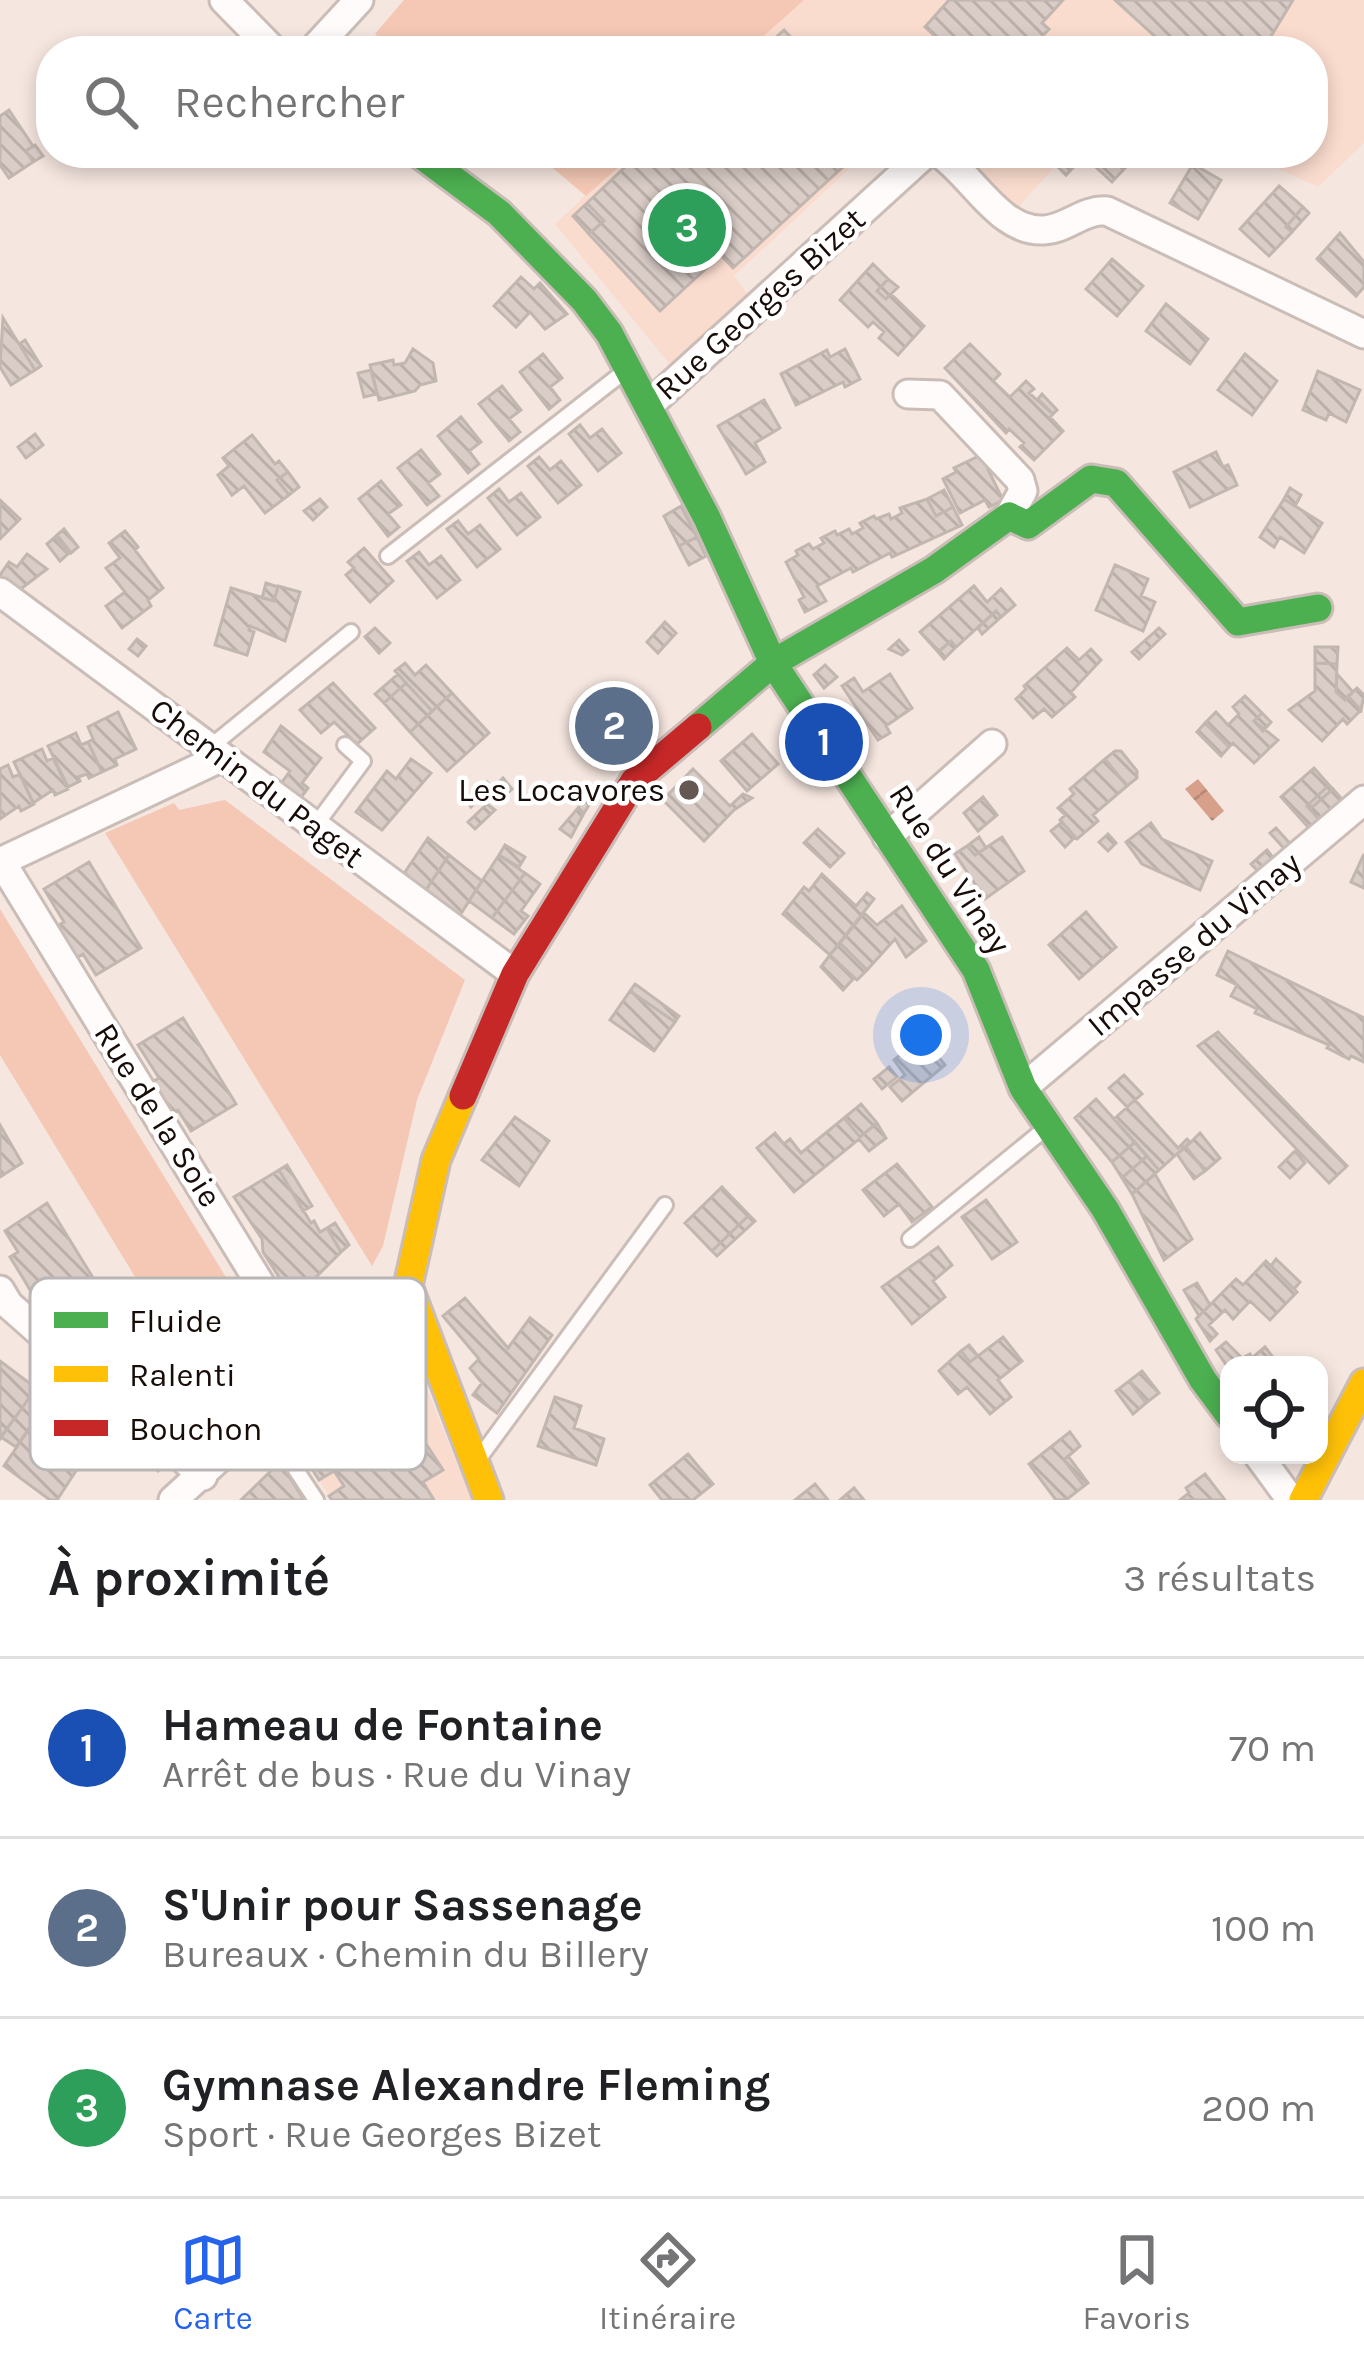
<!DOCTYPE html>
<html lang="fr">
<head>
<meta charset="utf-8">
<style>
	body { margin:0; font-family:Karla,sans-serif; background:#f2f2f2; color:#202124 }
	.controls { position:absolute; right:36px; bottom:36px; display:grid; overflow:hidden; border-radius:24px; box-shadow:0 6px 18px #0003 }
	.controls button { width:108px; height:108px; display:grid; place-items:center; padding:0; border:0; border-bottom:3px solid #e0e0e0; background:#fff; color:#202124; font:60px sans-serif }
	.you { position:absolute; left:921px; top:1035px; width:42px; height:42px; margin:-30px; border:9px solid #fff; border-radius:50%; background:#1a73e8; box-shadow:0 0 0 18px #1a73e833 }
	.badge { display:grid; place-items:center; width:78px; height:78px; border-radius:50%; background:#2563eb; color:#fff; font-size:39px; font-weight:700 }
	.pin { position:absolute; translate:-50% -50%; border:6px solid #fff; box-shadow:0 3px 12px #0006 }
	.list { margin:0; padding:0; list-style:none }
	h2 { display:flex; justify-content:space-between; align-items:center; height:156px; margin:0; padding:0 48px; font-size:51px }
	h2 small { font-size:39px; font-weight:400; color:#757577 }
	.list li { display:grid; grid-template-columns:78px 1fr auto; gap:36px; align-items:center; box-sizing:border-box; height:180px; padding:0 48px; border-top:3px solid #e0e0e0 }
	.list b { display:block; font-size:45px; white-space:nowrap }
	.list p { margin:0; font-size:39px; white-space:nowrap; color:#757577 }
	.list em { font-size:39px; font-style:normal; color:#757577 }
	.icon { flex:none; width:66px; height:66px; fill:none; stroke:currentColor; stroke-width:2; stroke-linecap:round; stroke-linejoin:round }
	.map { position:relative; flex:none; width:1364px; height:1500px; overflow:hidden }
	.search { position:absolute; background:#fff; box-shadow:0 6px 18px #0003; left:36px; right:36px; top:36px; height:132px; display:flex; align-items:center; gap:30px; box-sizing:border-box; padding:0 42px; border-radius:48px; color:#757577; font-size:45px }
	.sheet { height:696px; background:#fff }
	nav { display:flex; justify-content:space-around; align-items:center; box-sizing:border-box; height:168px; border-top:3px solid #e0e0e0; background:#fff; font-size:33px; color:#757577 }
	nav a { display:grid; justify-items:center; gap:6px }
	nav .on { color:#2563eb }
	.map>svg:first-child { display:block }
	.built { fill:#fadcce }
	.grass { fill:#f4c8b5 }
	.water { fill:url(#water-waves) }
	.building { fill:url(#building-back-hatch); stroke:#c2b6b0; stroke-width:3 }
	.lines { fill:none; stroke-linecap:round; stroke-linejoin:round }
	.lane-casing { stroke:#cabdb7; stroke-width:20 }
	.street-casing { stroke:#cabdb7; stroke-width:33 }
	.fast-casing { stroke:#cabdb7; stroke-width:33 }
	.slow-casing { stroke:#cabdb7; stroke-width:33 }
	.jam-casing { stroke:#cabdb7; stroke-width:33 }
	.lane { stroke:#fefbfa; stroke-width:14 }
	.street { stroke:#fefbfa; stroke-width:27 }
	.fast { stroke:#4caf50; stroke-width:27 }
	.slow { stroke:#ffc107; stroke-width:27 }
	.jam { stroke:#c62828; stroke-width:27 }
	.poi-dot { fill:#655853; stroke:#fff; stroke-width:4.5 }
	.labels { text-anchor:middle; dominant-baseline:central; stroke-width:9; stroke-linejoin:round; paint-order:stroke }
	.street-label { font-size:33px; fill:#170c07; stroke:#fff }
	.poi-label { font-size:33px; fill:#170c07; stroke:#fff; text-anchor:end }
	.key { fill:#fff; stroke:#b9b6b5; stroke-width:3 }
	.key-label { font-size:33px; fill:#170c07 }
</style>
</head>
<body>
<div class="map">
<svg width="1364" height="1500" viewBox="0 0 1364 1500">
	<defs>
		<pattern id="water-waves" width="16" height="10" patternUnits="userSpaceOnUse" patternTransform="scale(3)"><rect width="16" height="10" fill="#d6a08a"/><path d="M0 5q4-4 8 0t8 0" fill="none" stroke="#b78976"/></pattern>
		<pattern id="building-back-hatch" width="6" height="6" patternUnits="userSpaceOnUse" patternTransform="scale(3)"><rect width="6" height="6" fill="#dacdc7"/><path d="M-1 5l2 2M0 0l6 6M5-1l2 2" fill="none" stroke="#baafa9"/></pattern>
	</defs>
	<rect width="100%" height="100%" fill="#f5e6df"/>
	<path class="built" d="M404,0H1364V143L1318,187L1244,153H1313V51H399L375,34Z
		M535,153H866L734,276L750,297L672,367L555,224L586,195Z
		M954,153H1067L1014,212Z
		M392,1339L402,1340L410,1348L472,1500H332L289,1434Z"/>
	<path class="grass" d="M404,0H804L747,51H399L375,34Z
		M535,153H634L586,196Z
		M225,800L465,980L417,1100L383,1246L372,1266L105,833L174,803L179,810Z
		M0,909L278,1362L187,1446L172,1431L210,1400L0,1055Z"/>
	<path class="water" d="M1198,779L1224,811L1212,821L1185,789Z"/>
	<path class="building" d="M949,0H1063L1042,23L1049,29L1036,43L1044,51H951L925,27Z
		M1115,0H1293L1262,51H1171Z
		M784,30L804,51H761Z
		M9,110L33,146L26,151L33,162L9,178L0,165V116Z
		M35,145L43,156L33,162L26,151Z
		M640,153H858L733,268L715,249L706,257L712,263L660,311L589,234L604,221L587,203Z
		M1070,153L1083,157L1066,175L1058,167Z
		M1093,153H1139L1112,182L1087,159Z
		M1193,164L1221,180L1198,219L1170,203Z
		M1279,186L1303,207L1286,227L1292,232L1269,256L1240,229Z
		M587,203L604,221L589,234L573,216Z
		M1303,207L1309,213L1292,232L1286,227Z
		M1340,233L1364,262V287L1356,296L1317,259Z
		M1112,259L1143,286L1117,316L1086,289Z
		M873,264L888,279L877,291L886,299L891,294L924,326L898,355L879,338L884,332L873,322L868,327L840,300Z
		M521,277L534,289L540,283L567,314L545,329L530,312L516,327L494,306Z
		M888,279L898,287L886,299L877,291Z
		M1166,304L1208,339L1190,364L1146,331Z
		M3,318L35,370L11,385L0,367Z
		M25,340L41,366L35,370L19,344Z
		M970,344L1000,374L993,381L1010,397L1026,381L1034,389L1029,393L1053,414L1050,417L1063,431L1034,460L1020,447L1024,443L1009,429L1006,433L945,368Z
		M413,349L433,363L436,381L420,385L415,391L379,400L370,365L393,360L394,365L405,363Z
		M845,349L860,379L845,387L843,382L796,405L781,374L827,350L830,357Z
		M543,354L562,378L550,387L560,400L549,409L520,372Z
		M1245,354L1277,381L1252,415L1218,390Z
		M371,370L377,394L364,397L358,373Z
		M1318,371L1360,390L1346,422L1329,413L1326,420L1303,410Z
		M502,386L521,410L509,419L520,432L509,441L479,404Z
		M1042,394L1057,410L1053,414L1038,399Z
		M764,400L780,428L755,443L765,462L746,474L718,426Z
		M461,417L481,442L469,451L479,464L468,473L438,436Z
		M580,425L590,438L602,429L621,453L598,471L569,434Z
		M35,434L43,445L26,458L18,447Z
		M252,435L275,464L279,461L288,472L277,480L289,495L265,513L244,486L232,495L218,475L229,466L223,458Z
		M421,450L440,474L428,483L439,496L427,505L398,468Z
		M1216,452L1223,467L1228,465L1237,485L1190,507L1174,472Z
		M981,455L1003,500L989,507L985,500L960,513L943,479L956,472L954,468Z
		M539,457L550,470L561,461L581,485L558,503L528,466Z
		M288,472L299,487L289,495L277,480Z
		M381,481L401,505L388,514L399,527L388,536L359,499Z
		M1290,488L1301,495L1295,506L1284,499Z
		M499,489L509,502L521,493L540,517L517,535L488,498Z
		M944,490L953,507L936,516L927,499Z
		M320,499L327,507L313,520L304,511Z
		M927,499L936,516L953,507L962,525L892,557L890,553L853,572L851,568L817,586L826,601L805,612L799,600L804,597L786,562L798,555L796,551L809,544L813,549L824,543L821,538L835,531L837,535L849,529L852,534L863,528L860,523L874,516L876,519L889,514L891,519L902,513L900,508Z
		M1284,499L1322,523L1304,553L1280,537L1274,547L1260,537Z
		M0,500L20,519L0,539Z
		M681,506L697,537L679,546L664,516Z
		M458,521L468,534L480,525L500,549L477,567L447,529Z
		M64,529L78,547L71,553L57,535Z
		M125,531L138,547L135,550L163,588L148,600L151,606L122,628L106,606L125,592L106,568L120,558L109,543Z
		M55,537L68,554L60,561L47,544Z
		M697,537L706,556L689,565L679,546Z
		M364,548L393,581L370,602L346,575L354,568L348,562Z
		M419,552L429,565L441,556L460,580L437,598L407,561Z
		M27,554L47,569L18,591L0,575L9,562L17,567Z
		M1115,565L1148,579L1141,596L1155,602L1143,631L1096,610Z
		M266,583L278,587L274,601L262,598Z
		M278,586L300,592L285,641L250,626L249,630L254,632L247,655L215,645L231,588L274,601Z
		M974,586L987,602L1001,589L1015,605L1001,617L996,611L956,647L951,641L938,652L920,632Z
		M996,611L1001,617L982,634L978,628Z
		M665,622L676,633L658,653L647,642Z
		M375,628L390,643L379,653L365,637Z
		M1159,628L1165,634L1139,659L1132,652Z
		M137,639L146,646L138,656L129,649Z
		M899,640L908,650L902,655L889,649Z
		M951,641L956,647L944,659L938,652Z
		M1315,647H1338L1337,664L1315,663Z
		M1067,648L1079,660L1091,649L1101,660L1071,692L1075,697L1052,717L1044,709L1033,718L1016,699L1026,689L1024,686Z
		M405,663L415,675L426,665L452,693L432,711L395,671Z
		M1315,663L1337,664L1336,692L1345,700L1348,696L1361,710L1347,724L1343,719L1322,741L1289,710L1315,691Z
		M825,665L837,677L824,688L814,675Z
		M398,674L406,683L384,703L375,694Z
		M890,674L912,708L886,726L890,733L878,740L842,686L854,678L863,692Z
		M1337,674L1353,692L1345,700L1336,692Z
		M333,683L375,728L357,744L334,722L321,733L300,710Z
		M406,683L432,711L410,732L384,703Z
		M1357,688L1364,695L1361,710L1348,696Z
		M602,692L639,729L614,756L578,719Z
		M452,693L489,733L447,771L410,732Z
		M1245,696L1262,713L1254,721L1278,740L1254,763L1233,743L1229,747L1205,723L1216,712L1228,725L1239,714L1233,707Z
		M628,708L644,724L639,729L623,713Z
		M118,712L136,749L115,759L117,765L102,772L88,742L93,739L88,727Z
		M1262,713L1271,722L1263,731L1254,721Z
		M1205,723L1229,747L1221,756L1197,732Z
		M281,726L321,758L302,783L308,788L300,799L280,785L290,771L264,752Z
		M76,733L81,745L88,742L102,772L89,778L87,774L78,777L80,781L68,787L48,746Z
		M752,734L778,764L747,791L721,761Z
		M42,749L47,761L53,758L68,789L55,795L53,790L33,803L14,762Z
		M1115,751H1121L1137,771V778L1127,786L1105,759Z
		M411,759L431,773L382,830L356,812L387,771L396,779Z
		M1105,759L1127,786L1093,815L1098,821L1077,839L1060,820L1065,815L1058,808L1074,794L1070,789Z
		M8,765L13,777L20,774L34,804L21,811L19,806L0,819V769Z
		M1314,768L1329,785L1307,806L1325,826L1315,835L1281,797Z
		M693,769L730,806L743,794L752,798L734,810L704,841L663,800Z
		M503,778L512,789L501,800L492,789Z
		M487,782L492,787L471,807L466,800Z
		M1329,785L1333,789L1310,809L1307,806Z
		M1333,789L1348,806L1325,826L1310,809Z
		M585,794L594,797L584,813L578,808Z
		M983,797L997,815L978,831L964,813Z
		M487,804L495,810L475,829L468,822Z
		M578,808L584,813L571,837L560,829Z
		M1062,822L1075,837L1065,847L1051,831Z
		M1151,823L1162,839L1212,861L1200,890L1142,864L1126,842Z
		M1276,828L1296,850L1290,855L1270,833Z
		M818,829L844,853L830,867L804,843Z
		M1108,834L1116,843L1108,851L1099,842Z
		M979,837L986,848L975,855L967,846Z
		M1002,837L1024,871L985,899L955,854L967,846L975,855Z
		M428,838L449,855L426,890L403,875Z
		M505,845L525,857L519,867L499,855Z
		M1267,850L1275,860L1260,873L1251,864Z
		M1364,854V888L1351,882Z
		M449,855L482,881L460,915L426,890Z
		M499,855L525,873L492,918L469,901Z
		M89,862L141,948L96,975L83,954L75,959L55,927L64,922L44,889Z
		M525,873L540,884L521,911L528,916L514,934L492,918Z
		M822,874L856,906L867,893L874,899L830,955L783,914L804,887L809,891Z
		M902,906L926,941L906,957L895,939L867,970L840,943L864,913L877,925Z
		M1086,912L1116,947L1079,979L1049,945Z
		M840,943L867,970L857,980L830,955Z
		M1228,951L1364,1018V1062L1351,1056L1349,1059L1327,1048L1329,1045L1255,1013L1257,1009L1231,996L1237,985L1217,975Z
		M830,955L854,978L843,990L821,967Z
		M635,984L679,1016L675,1022L630,991Z
		M630,991L675,1022L654,1051L610,1020Z
		M183,1018L236,1104L191,1131L178,1110L170,1115L150,1083L159,1078L138,1045Z
		M1218,1032L1347,1166L1329,1183L1198,1046Z
		M922,1036L945,1065L902,1101L890,1087L905,1075L894,1060Z
		M889,1067L897,1077L882,1089L874,1079Z
		M1124,1075L1142,1094L1127,1107L1109,1088Z
		M1096,1099L1135,1142L1112,1162L1075,1118Z
		M1135,1100L1178,1148L1187,1139L1190,1142L1159,1170L1114,1119Z
		M861,1104L877,1123L860,1137L844,1118Z
		M515,1117L549,1141L519,1186L482,1160Z
		M844,1118L860,1137L877,1123L886,1138L869,1151L859,1139L794,1192L757,1148L775,1133L784,1144L790,1139L801,1153Z
		M0,1125L22,1163L0,1177Z
		M1200,1133L1220,1158L1205,1171L1186,1147Z
		M1135,1142L1147,1156L1122,1178L1112,1162Z
		M1186,1147L1205,1171L1194,1179L1177,1154Z
		M1295,1151L1305,1163L1290,1178L1279,1167Z
		M1147,1156L1159,1170L1132,1194L1122,1178Z
		M897,1164L932,1207L912,1222L899,1204L884,1216L863,1190Z
		M287,1165L312,1206L303,1211L279,1170Z
		M279,1170L311,1223L314,1221L320,1232L327,1228L341,1252L309,1284L307,1280L288,1291L263,1252L262,1239L234,1197Z
		M1155,1174L1192,1239L1164,1260L1132,1194Z
		M722,1187L749,1215L712,1251L685,1223Z
		M986,1200L1017,1242L992,1259L962,1217Z
		M47,1203L95,1281L53,1308L40,1287L31,1292L26,1283L10,1257L18,1252L5,1231Z
		M749,1215L755,1221L717,1256L712,1251Z
		M335,1223L349,1245L341,1252L327,1228Z
		M938,1247L952,1265L933,1281L945,1297L912,1324L882,1287Z
		M1276,1259L1300,1282L1294,1289L1271,1266Z
		M1266,1261L1297,1292L1270,1320L1250,1301L1233,1319L1225,1310L1209,1325L1217,1334L1210,1341L1196,1319L1236,1279L1243,1285Z
		M1197,1283L1210,1305L1199,1316L1184,1290Z
		M465,1298L508,1348L530,1318L552,1335L497,1413L473,1395L482,1383L470,1368L479,1359L443,1316Z
		M1003,1337L1022,1361L998,1380L1011,1397L990,1414L967,1387L958,1394L939,1371L961,1351L970,1362Z
		M1226,1342L1242,1358L1250,1354L1252,1358L1265,1347L1279,1365H1229V1369L1216,1350Z
		M969,1345L978,1356L970,1362L961,1351Z
		M0,1361L36,1388L0,1439Z
		M1142,1371L1159,1393L1146,1403L1129,1381Z
		M1129,1381L1146,1403L1133,1414L1116,1391Z
		M389,1388L411,1421L396,1431L405,1446L421,1436L443,1470L423,1482L434,1500H332L329,1496L344,1486L334,1471L319,1480L298,1447L334,1424L341,1436L347,1432L350,1436L356,1433L351,1424L358,1419L353,1412Z
		M32,1394L46,1404L16,1447L1,1437Z
		M555,1397L581,1406L574,1428L604,1439L596,1465L538,1446Z
		M46,1404L96,1440L57,1500H50L4,1466Z
		M132,1430L167,1462L158,1471L123,1440Z
		M1070,1432L1080,1446L1064,1460L1084,1486L1066,1500H1056L1029,1464Z
		M688,1454L713,1484L693,1500H662L650,1485Z
		M1068,1456L1088,1483L1084,1486L1064,1460Z
		M280,1462L304,1500H241Z
		M1205,1474L1225,1500H1180L1189,1493L1186,1488Z
		M815,1484L828,1500H795Z
		M854,1488L864,1500H840Z"/>
	<g class="lines">
		<defs>
			<path id="lane" d="M388,556L625,371
				M209,748L351,632
				M315,826L363,761L345,745
				M910,1239L1046,1128
				M261,1417L316,1500
				M480,1457L665,1205"/>
			<path id="street" d="M224,0L274,51
				M312,51L359,0
				M939,153C972,175 1000,233 1044,230C1067,229 1083,209 1107,211L1364,334
				M908,394L940,395L1020,480L1023,491L1009,516
				M648,406L926,153
				M0,592L515,974
				M887,837L992,744
				M1,861L313,1370
				M0,862L222,757
				M1023,1088L1364,800
				M0,1290L9,1305L203,1476
				M1258,1455L1291,1500
				M173,1500L408,1286"/>
			<path id="fast" d="M418,153L499,213L584,300L609,333L707,518L773,663L976,970L1023,1088L1105,1209L1203,1380L1229,1415
				M698,727L773,663L934,570L1009,516L1028,525L1091,479L1116,483L1238,622L1318,608"/>
			<path id="slow" d="M463,1096L436,1160L408,1286L489,1500
				M1303,1500L1364,1383"/>
			<path id="jam" d="M463,1096L515,974L634,781L698,727"/>
		</defs>
		<use href="#lane" class="lane-casing"/>
		<use href="#street" class="street-casing"/>
		<use href="#fast" class="fast-casing"/>
		<use href="#slow" class="slow-casing"/>
		<use href="#jam" class="jam-casing"/>
		<use href="#lane" class="lane"/>
		<use href="#street" class="street"/>
		<use href="#fast" class="fast"/>
		<use href="#slow" class="slow"/>
		<use href="#jam" class="jam"/>
	</g>
	<circle class="poi-dot" cx="689" cy="790" r="12"/>
	<g class="labels">
		<g class="street-label">
			<text transform="translate(760 304) rotate(-42)">Rue Georges Bizet</text>
			<text transform="translate(257 783) rotate(37)">Chemin du Paget</text>
			<text transform="translate(950 869) rotate(57)">Rue du Vinay</text>
			<text transform="translate(1194 944) rotate(-40)">Impasse du Vinay</text>
			<text transform="translate(158 1115) rotate(58)">Rue de la Soie</text>
		</g>
		<g class="poi-label">
			<text x="665" y="790">Les Locavores</text>
		</g>
	</g>
	<rect x="30" y="1278" width="396" height="192" rx="18" class="key"/>
	<rect x="54" y="1312" width="54" height="16" fill="#4caf50"/>
	<rect x="54" y="1366" width="54" height="16" fill="#ffc107"/>
	<rect x="54" y="1420" width="54" height="16" fill="#c62828"/>
	<g class="key-label">
		<text x="129" y="1332">Fluide</text>
		<text x="129" y="1386">Ralenti</text>
		<text x="129" y="1440">Bouchon</text>
	</g>
</svg>
<div class="controls">
<button><svg class="icon" aria-label="locate" viewBox="0 0 24 24"><circle cx="12" cy="12" r="6"/><path d="M12 2v4M12 18v4M2 12h4M18 12h4"/></svg></button>
</div>
<div class="you"></div>
<div class="pin badge" style="left:824px;top:742px;background:#1a4fb4">1</div>
<div class="pin badge" style="left:614px;top:726px;background:#5c6f8a">2</div>
<div class="pin badge" style="left:687px;top:228px;background:#2e9e5b">3</div>
<div class="search"><svg class="icon" aria-label="search" viewBox="0 0 24 24"><circle cx="10" cy="10" r="6"/><path d="M15 15l6 6"/></svg>Rechercher</div>
</div>
<section class="sheet">
<h2>À proximité<small>3 résultats</small></h2>
<ul class="list">
<li><span class="badge" style="background:#1a4fb4">1</span><div><b>Hameau de Fontaine</b><p>Arrêt de bus · Rue du Vinay</p></div><em>70 m</em></li>
<li><span class="badge" style="background:#5c6f8a">2</span><div><b>S'Unir pour Sassenage</b><p>Bureaux · Chemin du Billery</p></div><em>100 m</em></li>
<li><span class="badge" style="background:#2e9e5b">3</span><div><b>Gymnase Alexandre Fleming</b><p>Sport · Rue Georges Bizet</p></div><em>200 m</em></li>
</ul>
</section>
<nav>
<a class="on"><svg class="icon" aria-label="map" viewBox="0 0 24 24"><path d="M3 6l6-2 6 2 6-2v14l-6 2-6-2-6 2zM9 4v14M15 6v14"/></svg>Carte</a>
<a><svg class="icon" aria-label="directions" viewBox="0 0 24 24"><path d="M12 3l9 9-9 9-9-9zM9 14v-3h6M13 9l2 2-2 2"/></svg>Itinéraire</a>
<a><svg class="icon" aria-label="saved" viewBox="0 0 24 24"><path d="M7 4h10v16l-5-4-5 4z"/></svg>Favoris</a>
</nav>
</body>
</html>
